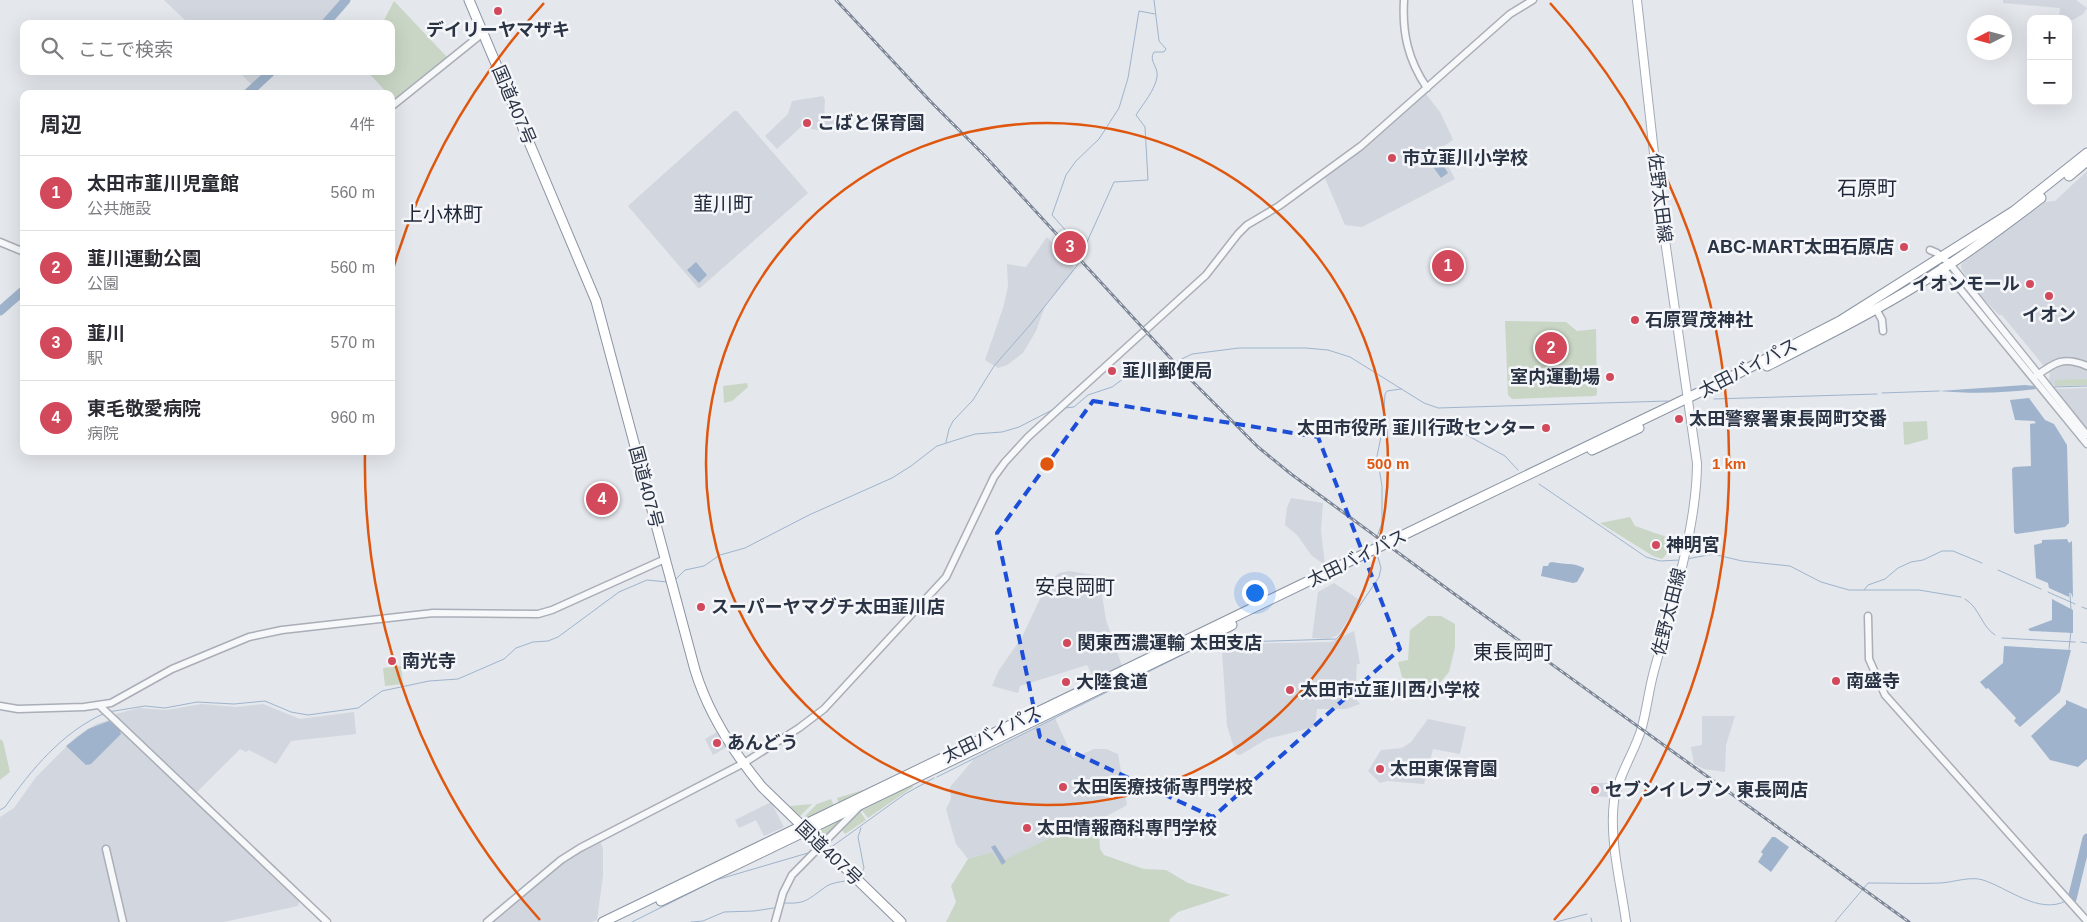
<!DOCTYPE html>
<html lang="ja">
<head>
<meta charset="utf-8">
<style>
	body { margin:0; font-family:Helvetica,"Noto Sans JP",sans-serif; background:#f7f7f7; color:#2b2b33 }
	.controls { position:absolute; right:15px; top:15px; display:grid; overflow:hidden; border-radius:10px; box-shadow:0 5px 20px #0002 }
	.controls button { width:45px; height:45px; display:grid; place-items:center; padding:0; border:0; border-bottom:1px solid #e1e1e2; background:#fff; color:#2b2b33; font:25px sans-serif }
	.compass { position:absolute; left:1967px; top:15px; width:45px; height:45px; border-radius:50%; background:#fff; box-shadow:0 5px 20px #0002; rotate:264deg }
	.you { position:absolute; left:1254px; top:592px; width:18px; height:18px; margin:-12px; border:4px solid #fff; border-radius:50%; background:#1a73e8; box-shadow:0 0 0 8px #1a73e833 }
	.badge { display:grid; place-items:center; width:32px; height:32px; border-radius:50%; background:#d1495b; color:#fff; font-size:16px; font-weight:700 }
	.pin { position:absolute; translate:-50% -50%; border:2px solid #fff; box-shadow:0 1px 5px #0006 }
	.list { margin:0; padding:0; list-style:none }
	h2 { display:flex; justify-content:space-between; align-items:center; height:65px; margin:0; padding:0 20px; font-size:21px }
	h2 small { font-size:16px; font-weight:400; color:#7c7c81 }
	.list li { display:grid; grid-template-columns:32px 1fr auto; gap:15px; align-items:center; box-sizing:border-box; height:75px; padding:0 20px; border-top:1px solid #e1e1e2 }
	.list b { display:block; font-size:19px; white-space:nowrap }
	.list p { margin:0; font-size:16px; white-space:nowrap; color:#7c7c81 }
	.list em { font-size:16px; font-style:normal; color:#7c7c81 }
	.icon { flex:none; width:28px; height:28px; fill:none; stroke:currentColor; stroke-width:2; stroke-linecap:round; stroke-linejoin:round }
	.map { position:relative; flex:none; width:2087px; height:922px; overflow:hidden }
	.search { position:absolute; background:#fff; box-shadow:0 5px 20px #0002; left:20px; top:20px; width:375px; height:55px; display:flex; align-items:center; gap:12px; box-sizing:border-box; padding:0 18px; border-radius:10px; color:#7c7c81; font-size:19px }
	.panel { position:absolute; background:#fff; box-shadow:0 5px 20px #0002; left:20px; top:90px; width:375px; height:365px; border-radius:10px }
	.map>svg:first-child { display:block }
	.built { fill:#d2d6de }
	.green { fill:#c9d6c5 }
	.water { fill:#9fb4cc }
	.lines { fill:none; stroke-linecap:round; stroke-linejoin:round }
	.stream { stroke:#9fb4cc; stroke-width:1 }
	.river { stroke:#9fb4cc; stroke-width:9 }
	.minor-casing { stroke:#a9aeb7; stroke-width:9 }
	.major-casing { stroke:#a3abb8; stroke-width:10 }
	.highway-casing { stroke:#8b94a3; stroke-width:11 }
	.minor { stroke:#f7f8fa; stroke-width:6 }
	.major { stroke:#fff; stroke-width:8 }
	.highway { stroke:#fff; stroke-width:9 }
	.rail-casing { stroke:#7d8696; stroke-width:3 }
	.rail { stroke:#f4f6f9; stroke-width:1; stroke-dasharray:4; stroke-linecap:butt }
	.highway-bridge-casing { stroke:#8b94a3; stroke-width:11; stroke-linecap:butt }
	.highway-bridge { stroke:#fff; stroke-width:9 }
	.marked { fill:none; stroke:#1d4ed8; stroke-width:4; stroke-dasharray:10 6; stroke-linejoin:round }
	.ring { fill:none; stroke:#df570f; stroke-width:2.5 }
	.poi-dot { fill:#d1495b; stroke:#f4f6f9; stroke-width:2 }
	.labels { text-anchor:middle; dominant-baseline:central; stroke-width:5; stroke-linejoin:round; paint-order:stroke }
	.poi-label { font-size:18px; font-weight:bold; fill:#2b3445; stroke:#f4f6f9; text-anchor:start }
	.street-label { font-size:18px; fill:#2b3445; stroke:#f4f6f9 }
	.quarter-label { font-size:20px; fill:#1d2536; stroke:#f4f6f9 }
	.centre { fill:#df570f; stroke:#f4f6f9; stroke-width:2.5 }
	.ring-label { font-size:15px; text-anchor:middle; font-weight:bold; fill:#df570f; stroke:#f4f6f9; stroke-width:5; stroke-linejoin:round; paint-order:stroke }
</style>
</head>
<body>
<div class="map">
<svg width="2087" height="922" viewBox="0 0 2087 922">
	<rect width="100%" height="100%" fill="#e4e7ec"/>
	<path class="built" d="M164,0H342L320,24H189Z
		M2003,0H2076L2087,8L2083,14L2073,20L2059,18L2060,8L2003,3Z
		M238,71H268L252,85Z
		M1426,94L1440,112L1451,135L1453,140L1439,149L1455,179L1362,227L1345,225L1324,176L1364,147Z
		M823,96L825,100L824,119L836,120L837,132L816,130L802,126L777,149L765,136L788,114L792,101Z
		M734,111H737L808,193L700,288H698L628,206Z
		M2087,171V385L2055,386L2049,382L2050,374L2043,365L2002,315H1999L1978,293L1962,270L1961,265L1964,261L2045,202L2055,201Z
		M1047,237L1073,266L1074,271L1045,306L1036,331L1023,353L1007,365L998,368L985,360L1003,308L1008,287L1007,264L1026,267Z
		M2087,388V428L2056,389Z
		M1291,498L1323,503L1321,530L1325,565L1312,556L1297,535L1285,525L1287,508Z
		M1069,571L1099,576L1106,620L1122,666L1094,679L1087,665L1020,686L1018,693L992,686L999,670L1022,637L1047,584L1059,573Z
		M1334,583L1361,601L1338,635L1328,639L1312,638L1318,592Z
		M1233,631L1234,644L1331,642L1354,631L1360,664H1357L1355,698L1360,704L1346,709H1317L1315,727L1267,739L1240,755L1236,754L1227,726L1221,637Z
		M202,704L236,707L263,704L300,719L354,712L356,734L291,741L276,764L249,750L246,752L240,749L196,793L112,715L139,708L166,710Z
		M1702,716H1735L1726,745L1725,772L1704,769L1694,764L1691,747L1702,745Z
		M1055,718L1073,758L1094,749H1106L1118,754L1127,805L1087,827L1045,840L1000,863L992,852L968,859L956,844L946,809L951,799L950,787L974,759Z
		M1428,719L1466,727L1460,754L1433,749L1424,784L1387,781L1380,783L1368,771L1381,750L1402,748L1411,742Z
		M109,720L300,899L298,906L224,922H0V817L14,808L36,777L76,737L96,724Z
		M719,731L729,746L713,755L705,739Z
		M1591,783H1615L1610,797L1590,796Z
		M771,802L784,827L764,836L756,820L739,828L735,820Z
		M600,840L603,849V876L597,920L592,922H493L563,862Z"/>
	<path class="green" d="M394,1L447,57L393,100L391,94H388L367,71H391V24H382Z
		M1505,321L1566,322L1577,331L1596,329L1597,394L1595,396L1512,399L1508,395Z
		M2087,379V385L2055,386V380Z
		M747,383L748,387L732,401L724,403L723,386Z
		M1927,421L1928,439L1906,445L1904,444L1903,422Z
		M1630,517L1635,526L1678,541L1662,559L1653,556L1600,523Z
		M1428,616H1441L1455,624V647L1449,672L1427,698L1405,688L1408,681L1402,677L1398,662L1408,660L1410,630Z
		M401,666L403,684L385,686L383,668Z
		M0,739L3,741L10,772L0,780Z
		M912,783L913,787L868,818L861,809Z
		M863,790L865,792L839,804L837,798Z
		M831,799L834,806L807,820L804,817L817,804Z
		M812,804L800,816L789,807L790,806Z
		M859,810L866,820L845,834L841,828Z
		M847,816L823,838L817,830Z
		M1095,823L1099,829L1100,849L1104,855L1144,869L1166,870L1188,883L1230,895L1178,912L1169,920L1170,922H946L956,902L951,886L968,859L992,852L1000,862L1045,840L1087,827Z"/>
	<path class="water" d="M1439,159L1448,173L1441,178L1431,164Z
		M696,262L707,275L699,283L687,270Z
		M2025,385L2034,386L2036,389C2005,393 1973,394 1939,391Z
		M2029,398L2045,420L2054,424L2067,445L2069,523L2065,527L2016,534L2014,532L2012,469L2014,467L2031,466L2030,424L2036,423L2034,421L2015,420L2010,400Z
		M2067,539L2069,543L2072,541L2073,598L2071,593H2069V597L2049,588L2048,583L2036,578L2034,545L2042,543V540Z
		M1552,562C1564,565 1573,562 1584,568V570L1577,582L1573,583L1541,576L1543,566H1548L1549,563Z
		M2052,599L2073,610V633L2030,631L2028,629L2052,620Z
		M2004,646L2071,650L2060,692L2020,727L2014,721L2016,718L1988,688L1986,689L1980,682L2003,663Z
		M2066,700L2087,709V759L2078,767L2050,760L2031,736L2066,704Z
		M109,721L120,730L121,734L91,764L86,765L66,746L88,729Z
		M1772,837H1775L1789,847L1771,872L1758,862L1763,854L1761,852Z
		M995,845L1006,862L1002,865L991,847Z"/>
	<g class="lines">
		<path class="stream" d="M1083,250L1052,215L1066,175L1076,161L1099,139L1119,108L1128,78L1139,11L1155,14
			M1083,251L1114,182L1148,180L1145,127L1136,115C1143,104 1155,90 1157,77C1159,67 1148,61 1154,52H1164L1166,49L1159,41L1154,0
			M2054,387L2087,386
			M1882,393L1939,391
			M1714,399L1877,394
			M1065,408L1074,407L1088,395L1112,387L1127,376L1163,368L1192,354L1239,348H1306L1328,350L1350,357L1424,403L1438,408L1668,401
			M1450,426L1505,456L1518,470
			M946,442L949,429L953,421L973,400L994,366L1030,325L1079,263
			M1539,484L1646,557L1660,561L1680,560
			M1374,545L1382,523V486L1377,456L1383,427L1385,394L1387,391L1401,389
			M1687,559L1713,554L1742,561L1790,566L1821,582L1849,590H1919L1961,597
			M1998,570L2041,589
			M675,580L685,570L704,566L720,555L745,548L809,515L892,478L911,466L937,446L975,434L1002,432L1019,427L1056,408
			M1864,590L1868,585L1885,579L1898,568L1911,562L1923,560L1942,551H1953L1982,563
			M2048,592L2075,604
			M2070,594L2071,610
			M1965,599C1980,608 1981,626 1995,635
			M2082,607L2087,609
			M2002,638L2075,642
			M2081,642L2087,643
			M2069,649L2071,631
			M1144,674L1200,646L1240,642L1336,639L1340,635L1379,577L1381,568L1377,554
			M108,712L145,706L165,708L197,702L234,704L265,701L291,712L308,715L358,708L382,691L429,681L458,679L504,659L516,648L533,642L548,641L558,637L619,592L647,580L667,582
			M937,777L1117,687
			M0,810L5,807C31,770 62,732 105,713
			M830,848L905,794L934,778
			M861,874L864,868L858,837L861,828
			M784,903C806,904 807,900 824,888C831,882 842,882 851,880
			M1591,918L1592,922
			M632,922L716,880L808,853
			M691,922L703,921L724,912L754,911L774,908
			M1556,922L1587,914
			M1835,922L1868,883C1892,883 1917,884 1941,883C1954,882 1971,876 1983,880C2008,888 2039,915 2066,901"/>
		<path class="river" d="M325,24L346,0
			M247,94L272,71
			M0,311L24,290
			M2072,899L2087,838"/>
		<defs>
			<path id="minor" d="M1404,0C1402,33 1408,60 1427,88
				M391,107L483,33
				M0,242L24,252
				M1930,250L1937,253L1950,264L2087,435
				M1942,267L2087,444
				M1876,309L1882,320L1883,331
				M2036,376C2055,362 2064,356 2087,366
				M1868,616L1869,659L1885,695L2087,921
				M0,706L18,709L84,707L111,703L172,669L249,637L282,630L433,613L538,614L552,610L665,559
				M100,706L327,922
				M106,849L123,922
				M487,922L561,860L580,848L744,763L799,728L824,709L946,577L994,477L1005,462L1028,437L1206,275L1238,234L1247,225L1279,206L1361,146L1510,14L1533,0
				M775,922L783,893L792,875L859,807"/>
			<path id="major" d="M1626,922C1621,883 1609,841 1614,801C1618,775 1635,752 1642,727C1647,708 1649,689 1654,671C1671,608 1697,527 1697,463L1659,198L1637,0"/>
			<path id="highway" d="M469,0L596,301L695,670C708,713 734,753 762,787L901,922
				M2069,176L2087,161
				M1767,366C1820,339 1872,313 1922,282C1963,257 2003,227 2041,198
				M1592,450L1639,428
				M1459,508L1727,379L1840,321L2014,211L2087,153
				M661,901L1232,625
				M603,922L1319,576"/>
		</defs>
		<use href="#minor" class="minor-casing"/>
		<use href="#major" class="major-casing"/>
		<use href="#highway" class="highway-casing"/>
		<use href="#minor" class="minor"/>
		<use href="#major" class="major"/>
		<use href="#highway" class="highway"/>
		<defs>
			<path id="rail" d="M836,0L931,102L988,159
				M984,155L1185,374L1258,447L1291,474L1453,593L1909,922"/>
		</defs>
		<use href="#rail" class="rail-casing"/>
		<use href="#rail" class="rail"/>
		<defs>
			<path id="highway-bridge" d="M1319,576L1459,508"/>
		</defs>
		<use href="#highway-bridge" class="highway-bridge-casing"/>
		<use href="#highway-bridge" class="highway-bridge"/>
	</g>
	<path class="marked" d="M1093,401L1318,437L1400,649L1213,817L1040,737L997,533Z"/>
	<g class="ring">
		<circle cx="1047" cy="464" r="341"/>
		<path d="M540 920A682 682 0 0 1 365 452M391 276A682 682 0 0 1 544 3M1550 3A682 682 0 0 1 1554 920"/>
	</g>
	<g class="poi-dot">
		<circle cx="498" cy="11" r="5"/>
		<circle cx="807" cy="123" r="5"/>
		<circle cx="1392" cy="158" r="5"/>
		<circle cx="1904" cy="247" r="5"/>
		<circle cx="2030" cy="284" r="5"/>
		<circle cx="2049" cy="296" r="5"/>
		<circle cx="1635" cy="320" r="5"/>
		<circle cx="1112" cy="371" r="5"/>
		<circle cx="1610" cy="377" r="5"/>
		<circle cx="1679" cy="419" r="5"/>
		<circle cx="1546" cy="428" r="5"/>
		<circle cx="1656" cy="545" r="5"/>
		<circle cx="701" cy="607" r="5"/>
		<circle cx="1067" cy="643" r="5"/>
		<circle cx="392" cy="661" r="5"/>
		<circle cx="1836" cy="681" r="5"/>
		<circle cx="1066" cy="682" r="5"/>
		<circle cx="1290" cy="690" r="5"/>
		<circle cx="717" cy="743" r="5"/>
		<circle cx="1380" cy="769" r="5"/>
		<circle cx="1063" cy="787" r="5"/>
		<circle cx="1595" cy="790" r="5"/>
		<circle cx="1027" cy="828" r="5"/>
	</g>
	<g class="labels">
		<g class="poi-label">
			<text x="498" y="30" text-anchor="middle">デイリーヤマザキ</text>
			<text x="817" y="123">こばと保育園</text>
			<text x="1402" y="158">市立韮川小学校</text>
			<text x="1894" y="247" text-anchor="end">ABC-MART太田石原店</text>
			<text x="2020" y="284" text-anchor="end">イオンモール</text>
			<text x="2049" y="315" text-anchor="middle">イオン</text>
			<text x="1645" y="320">石原賀茂神社</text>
			<text x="1122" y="371">韮川郵便局</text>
			<text x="1600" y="377" text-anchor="end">室内運動場</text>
			<text x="1689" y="419">太田警察署東長岡町交番</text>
			<text x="1536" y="428" text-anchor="end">太田市役所 韮川行政センター</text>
			<text x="1666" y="545">神明宮</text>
			<text x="711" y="607">スーパーヤマグチ太田韮川店</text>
			<text x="1077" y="643">関東西濃運輸 太田支店</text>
			<text x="402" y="661">南光寺</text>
			<text x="1846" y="681">南盛寺</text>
			<text x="1076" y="682">大陸食道</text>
			<text x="1300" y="690">太田市立韮川西小学校</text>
			<text x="727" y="743">あんどう</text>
			<text x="1390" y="769">太田東保育園</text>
			<text x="1073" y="787">太田医療技術専門学校</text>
			<text x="1605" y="790">セブンイレブン 東長岡店</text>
			<text x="1037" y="828">太田情報商科専門学校</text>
		</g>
		<g class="street-label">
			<text transform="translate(514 105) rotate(67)">国道407号</text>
			<text transform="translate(1660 198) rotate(83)">佐野太田線</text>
			<text transform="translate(1748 368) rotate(-27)">太田バイパス</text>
			<text transform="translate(646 487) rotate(75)">国道407号</text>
			<text transform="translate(1357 558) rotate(-26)">太田バイパス</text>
			<text transform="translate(1669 612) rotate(-76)">佐野太田線</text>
			<text transform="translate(992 734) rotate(-26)">太田バイパス</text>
			<text transform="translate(829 853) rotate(44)">国道407号</text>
		</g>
		<g class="quarter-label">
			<text x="1867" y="188">石原町</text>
			<text x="723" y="204">韮川町</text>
			<text x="443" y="214">上小林町</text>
			<text x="1075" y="587">安良岡町</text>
			<text x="1513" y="652">東長岡町</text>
		</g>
	</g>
	<circle cx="1047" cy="464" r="8" class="centre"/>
	<g class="ring-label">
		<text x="1388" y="469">500 m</text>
		<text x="1729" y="469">1 km</text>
	</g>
</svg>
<div class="controls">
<button>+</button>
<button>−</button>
</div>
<svg class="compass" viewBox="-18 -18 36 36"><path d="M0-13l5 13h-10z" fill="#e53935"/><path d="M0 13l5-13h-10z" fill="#7c7c81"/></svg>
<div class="you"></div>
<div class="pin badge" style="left:1448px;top:266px">1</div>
<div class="pin badge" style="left:1551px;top:348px">2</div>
<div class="pin badge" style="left:1070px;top:247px">3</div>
<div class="pin badge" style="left:602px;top:499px">4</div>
<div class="search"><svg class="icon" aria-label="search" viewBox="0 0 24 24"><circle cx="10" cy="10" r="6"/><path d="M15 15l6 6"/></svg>ここで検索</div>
<section class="panel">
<h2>周辺<small>4件</small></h2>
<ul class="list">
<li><span class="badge">1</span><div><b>太田市韮川児童館</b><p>公共施設</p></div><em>560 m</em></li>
<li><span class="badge">2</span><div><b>韮川運動公園</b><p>公園</p></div><em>560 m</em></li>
<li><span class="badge">3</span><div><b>韮川</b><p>駅</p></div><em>570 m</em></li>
<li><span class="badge">4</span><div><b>東毛敬愛病院</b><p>病院</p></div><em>960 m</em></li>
</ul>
</section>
</div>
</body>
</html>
